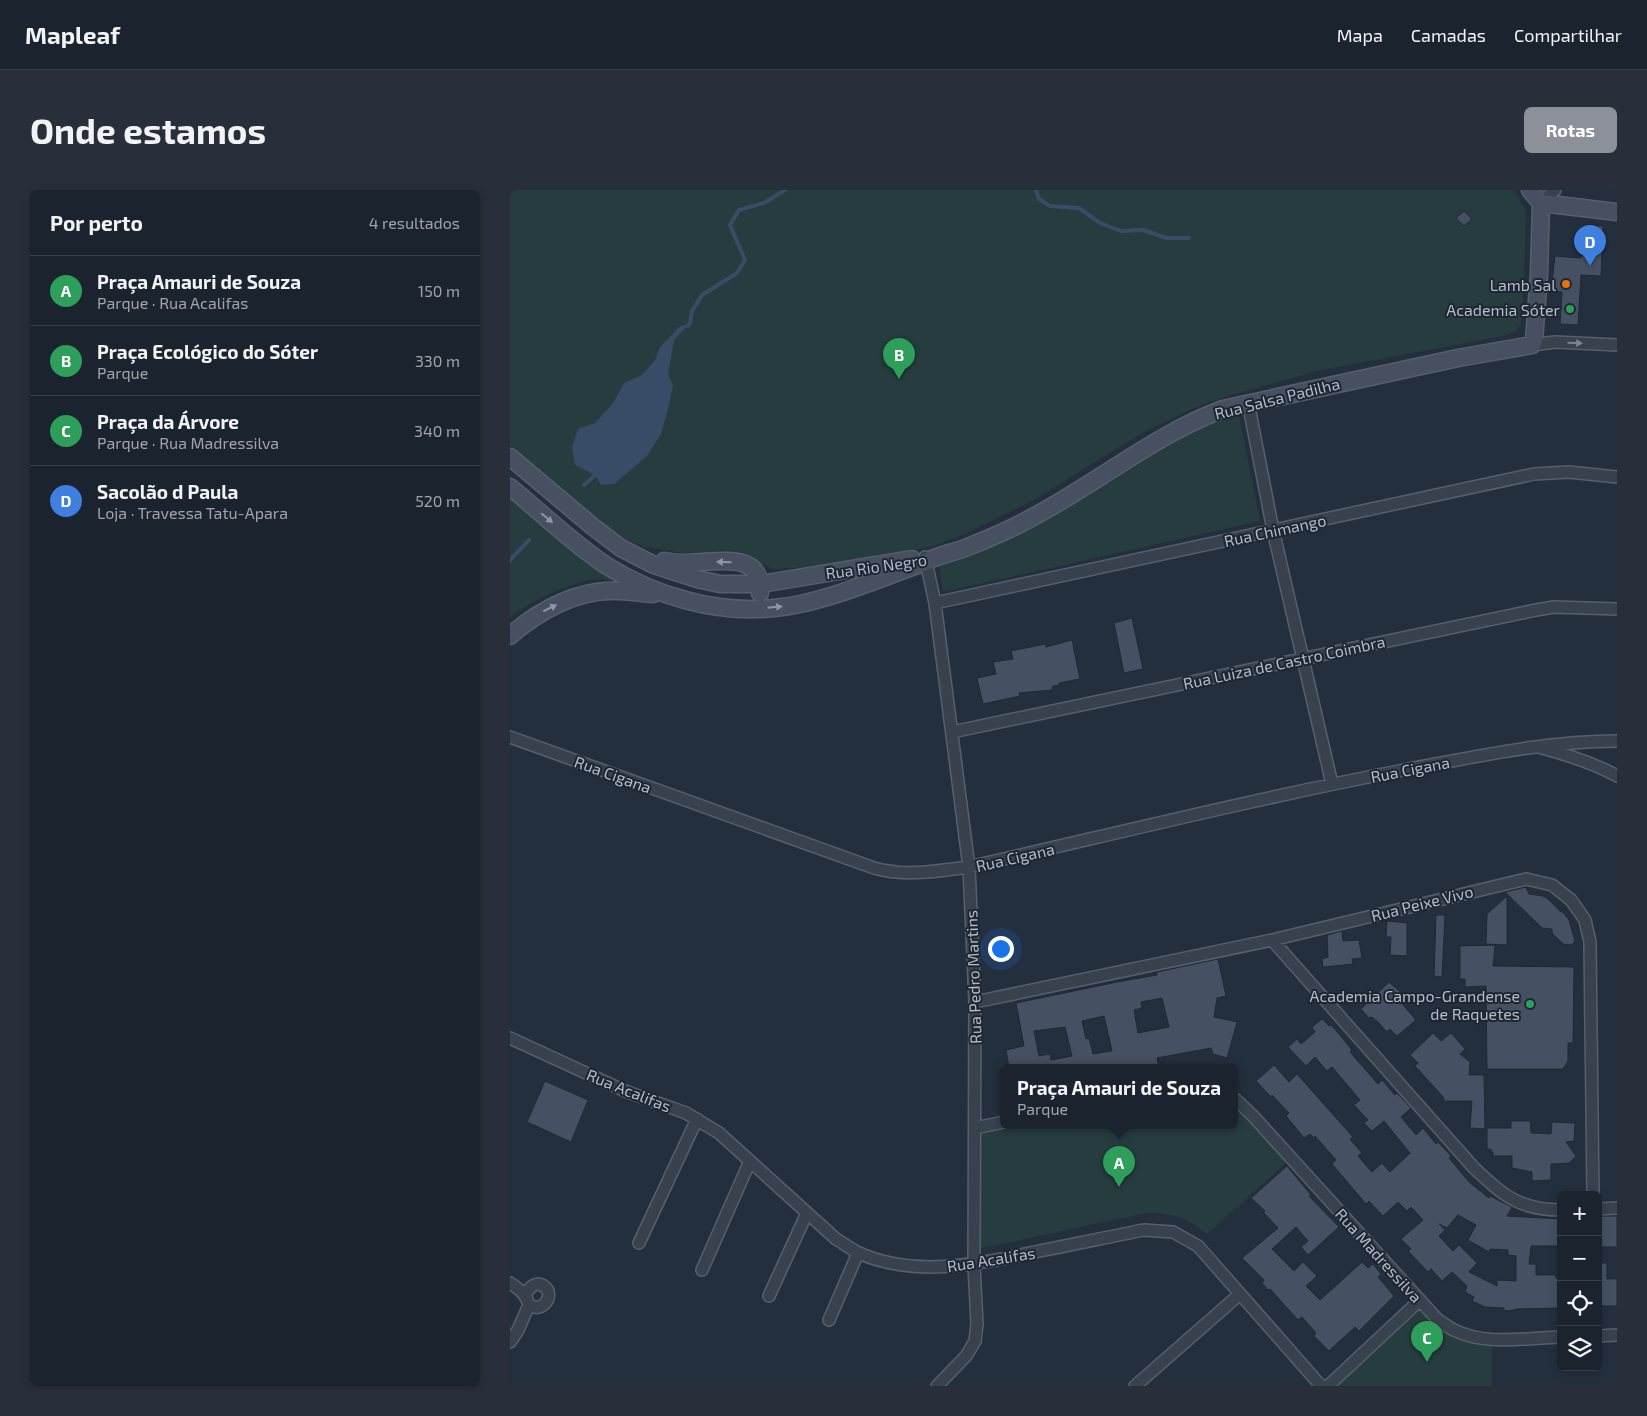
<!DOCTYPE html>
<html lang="pt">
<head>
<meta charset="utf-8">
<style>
	body { margin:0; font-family:"Exo 2",sans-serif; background:#282f3a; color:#f1f3f6 }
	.controls { position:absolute; right:15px; bottom:15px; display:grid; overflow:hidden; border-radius:8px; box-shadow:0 2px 8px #0003 }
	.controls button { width:45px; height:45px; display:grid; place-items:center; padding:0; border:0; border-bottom:1px solid #39404a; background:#1b232e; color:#f1f3f6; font:25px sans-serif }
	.you { position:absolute; left:490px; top:758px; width:18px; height:18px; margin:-12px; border:4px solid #fff; border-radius:50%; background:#1a73e8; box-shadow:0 0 0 8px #1a73e833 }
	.badge { display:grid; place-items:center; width:32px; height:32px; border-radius:50%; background:#8c9099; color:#fff; font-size:16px; font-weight:700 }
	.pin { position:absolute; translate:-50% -41px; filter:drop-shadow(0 1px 2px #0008) }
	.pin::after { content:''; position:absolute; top:26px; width:18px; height:15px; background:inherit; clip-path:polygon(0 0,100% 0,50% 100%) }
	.popup { position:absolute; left:490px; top:874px; width:238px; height:65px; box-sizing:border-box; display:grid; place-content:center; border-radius:8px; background:#1b232e; filter:drop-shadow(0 1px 4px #0005); font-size:16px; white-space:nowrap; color:#a0a4aa }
	.popup b { font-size:19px; color:#f1f3f6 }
	.popup::after { content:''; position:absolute; left:50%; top:100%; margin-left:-10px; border:10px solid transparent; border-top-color:#1b232e }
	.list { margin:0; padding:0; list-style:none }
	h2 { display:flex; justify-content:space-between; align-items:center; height:65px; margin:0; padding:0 20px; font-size:21px }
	h2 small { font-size:16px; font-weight:400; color:#a0a4aa }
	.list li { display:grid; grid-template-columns:32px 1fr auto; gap:15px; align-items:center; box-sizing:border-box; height:70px; padding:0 20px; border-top:1px solid #39404a }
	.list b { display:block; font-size:19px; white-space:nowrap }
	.list p { margin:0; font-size:16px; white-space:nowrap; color:#a0a4aa }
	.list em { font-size:16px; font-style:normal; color:#a0a4aa }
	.icon { flex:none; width:28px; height:28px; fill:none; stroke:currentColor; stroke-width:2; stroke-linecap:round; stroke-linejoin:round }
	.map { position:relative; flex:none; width:1107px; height:1196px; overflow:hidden; border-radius:8px }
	header { display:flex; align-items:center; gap:30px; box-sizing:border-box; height:70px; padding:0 25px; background:#1b232e; border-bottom:1px solid #39404a }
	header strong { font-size:24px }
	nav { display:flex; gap:28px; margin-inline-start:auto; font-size:18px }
	.intro { display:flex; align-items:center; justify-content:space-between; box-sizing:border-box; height:120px; padding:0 30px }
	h1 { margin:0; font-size:35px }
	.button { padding:12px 22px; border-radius:8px; background:#8c9099; color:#fff; font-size:18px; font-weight:700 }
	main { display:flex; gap:30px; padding:0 30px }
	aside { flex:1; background:#1b232e; border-radius:8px; box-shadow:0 2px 8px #0003 }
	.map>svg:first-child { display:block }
	.green { fill:#263c3f }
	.water { fill:#394c67 }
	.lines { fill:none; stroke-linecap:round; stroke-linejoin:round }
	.stream { stroke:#394c67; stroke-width:4 }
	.building { fill:#455162; stroke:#1f2835; fill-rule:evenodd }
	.street-casing { stroke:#565f6c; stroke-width:14 }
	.secondary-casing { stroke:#565f6c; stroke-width:19 }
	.street { stroke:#38414e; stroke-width:11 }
	.secondary { stroke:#465061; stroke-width:16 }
	.oneway { fill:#7c8592 }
	.oneway2 { fill:#8e96a5 }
	.food-dot { fill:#e8710a; stroke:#1d2633; stroke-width:2 }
	.leisure-dot { fill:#2e9e5b; stroke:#1d2633; stroke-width:2 }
	.labels { text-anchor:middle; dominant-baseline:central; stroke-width:4; stroke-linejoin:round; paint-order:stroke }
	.poi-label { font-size:16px; fill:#b4bcc9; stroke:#1d2633; text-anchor:end }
	.street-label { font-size:16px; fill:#b4bcc9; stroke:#1d2633 }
</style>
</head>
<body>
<header>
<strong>Mapleaf</strong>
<nav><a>Mapa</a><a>Camadas</a><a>Compartilhar</a></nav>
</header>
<div class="intro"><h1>Onde estamos</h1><a class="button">Rotas</a></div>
<main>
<aside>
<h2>Por perto<small>4 resultados</small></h2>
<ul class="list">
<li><span class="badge" style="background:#2e9e5b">A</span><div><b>Praça Amauri de Souza</b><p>Parque · Rua Acalifas</p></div><em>150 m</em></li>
<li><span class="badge" style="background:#2e9e5b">B</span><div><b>Praça Ecológico do Sóter</b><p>Parque</p></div><em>330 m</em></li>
<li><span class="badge" style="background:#2e9e5b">C</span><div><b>Praça da Árvore</b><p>Parque · Rua Madressilva</p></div><em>340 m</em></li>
<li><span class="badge" style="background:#3f7fe0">D</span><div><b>Sacolão d Paula</b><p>Loja · Travessa Tatu-Apara</p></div><em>520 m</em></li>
</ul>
</aside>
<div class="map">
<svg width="1107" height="1196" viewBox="0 0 1107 1196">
	<rect width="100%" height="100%" fill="#242f3e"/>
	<path class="green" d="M0,0H1004L1016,21L1014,91L1011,133L1007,141L994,146L811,180L715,207L686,217L632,243L522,311L452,345L423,356L369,367L283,378L263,379L253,374L242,367L212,361L173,363L132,356L118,350L88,329L0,261Z
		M713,226H729L750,331L433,402L429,373L638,262Z
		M0,306L110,392C104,391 97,390 90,389C66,389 19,412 0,427Z
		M724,916L778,971L697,1044C673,1026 667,1024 636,1023L468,1059L471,941L496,936H724Z
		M910,1117L982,1153V1196H833L830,1192Z"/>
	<path class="water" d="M180,133L164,150L158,184L163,196L158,219L151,244L137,266L104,294L91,295L85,285L65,275L62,258L68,239L85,233L103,213L114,193L132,185L145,170L150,157L169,137Z"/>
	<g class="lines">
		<path class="stream" d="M526,0L529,9L540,16L569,18L590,33L611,41L633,40L657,48H679
			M178,136L180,133L182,121L192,105L227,83L235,70L220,35L229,20L254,13L275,0
			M74,295L85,285L86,280
			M0,370L19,350"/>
	</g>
	<path class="building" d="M954,21L962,29L954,36L946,28Z
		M1078,35L1093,36L1091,86L1071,85L1068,135L1050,134L1052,102L1041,101L1045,66L1070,68L1076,62Z
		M622,428L633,479L614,483L604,433Z
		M562,450L570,489L549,493L550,495L543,496L542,500L509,503L510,506L473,514L467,488L486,484L483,472L503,469L501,461L535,454L536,457Z
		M1016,697L1019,704L1033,706L1038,709L1051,722H1053L1059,730L1065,751L1061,755L1053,754L1042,743V739L1032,738L995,702Z
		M997,706V755L976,754L977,724Z
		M926,725H935L932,787L924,786Z
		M877,731L897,733V766L880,765L881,747H876Z
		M832,741L833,751L849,750L852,768L842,769L843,774L813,777L812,769L818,767L817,745Z
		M985,755L983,776L1064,777L1063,853H1058V871L1053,879H977L976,796L955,797V789H950V756Z
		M708,769L716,806L707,808L704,827L727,832L717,868L703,864L701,858L647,868L649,878H635V876L623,878H499L496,860L514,856L506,813L607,792L647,785V782ZM652,808L659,837L628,843L624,820L632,818L631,812ZM594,826L602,861L583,864L579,848L576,849L572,831ZM555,837L562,866L541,870L540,864L529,866L524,841Z
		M879,792L893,804L888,809L906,830L887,846L880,839L877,842L869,833L862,827L859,828L851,819Z
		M812,829L819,836L821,835L829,844L842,860L840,862L868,894L872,890L885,905L887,903L901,918L891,927L906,945L913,938L926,954L928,952L941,966L939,968L960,993L979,1008L980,1006L1002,1017L997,1026L1051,1029V1056H1021L1019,1074H1026V1085H1046V1088H1051V1118L1005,1119V1120L994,1121V1118L975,1117L962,1111L964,1107L955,1102L957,1096L942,1082L932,1091L921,1079L918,1082L898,1061L901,1059L891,1049L913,1030L901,1017L897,1021L888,1012L873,1026L859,1011L856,1014L822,974L826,970L805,946L804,948L800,944L794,948L776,926L779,923L762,905L761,907L746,891L764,875L779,892L787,884L843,947L840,949L852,963L848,966L862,982L872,973L880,982L900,963L874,931L862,941L854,933L858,930L844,915L850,910L822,877L817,881L805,867L796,876L778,857L787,849L791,854L805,842L802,837ZM948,1025L966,1035L958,1050L979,1062L980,1059L998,1060V1065L1006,1066V1091L987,1090V1096L959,1082L967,1073L949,1055L943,1061L929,1046L935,1040L929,1034L937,1038Z
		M923,843L931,851L941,843L955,859L950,864L960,872L959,885H974L975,939L960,938L962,911H933L934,908L905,876L908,873L900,865Z
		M35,891L78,910L61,952L17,932Z
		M1001,931H1020L1021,943L1041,944L1042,932L1065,933L1064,951L1056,952L1066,966L1059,973L1041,974V990L1022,991V982L1002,978V966H983V962H981V959H977V938H1001Z
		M777,976L801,1005L799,1006L829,1037L798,1065L791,1057L798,1051L786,1037L762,1059L784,1081L793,1072L807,1086L796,1096L810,1110L852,1072L858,1078L863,1074L871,1084L868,1087L884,1106L849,1141L845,1137L819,1161L804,1146L806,1143L792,1127L788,1130L760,1099L758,1100L752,1093L754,1090L732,1068L768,1038L753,1022L755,1021L741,1008Z
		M1089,1026H1107V1057H1090Z
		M1088,1073H1097V1089H1107V1116H1088Z"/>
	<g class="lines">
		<defs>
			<path id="street" d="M1031,13L1045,0
				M1022,155L1045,152L1107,155
				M738,212L763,340L822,594
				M415,367L425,413L459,677L465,812L464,1075L467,1134L465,1151L456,1166L427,1196
				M425,413L1024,284L1059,282L1107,287
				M442,542L1026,420L1044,417L1107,419
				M0,547L364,678C396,687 427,681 459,677C604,644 748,608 894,580C965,567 1035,551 1107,551
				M1032,558C1058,565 1084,573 1107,586
				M762,750L964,978C993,1005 1009,1020 1051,1020
				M465,812L762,750L1016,689L1042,695L1061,710L1075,730L1080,752L1083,1005
				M0,848L115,901L176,923L209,943L326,1049C333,1053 341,1059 349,1063C405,1088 468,1074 525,1062C562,1055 598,1047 634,1040L663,1042L688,1056L811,1196
				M724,908L743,926L927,1129C933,1133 938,1137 944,1140C975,1156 1017,1148 1051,1147
				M465,938L494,932
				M1088,1019L1107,1018
				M129,1053L187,929
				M192,1080L240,971
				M0,1093C6,1097 11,1100 15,1106C18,1110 17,1113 21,1116C32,1122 44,1107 36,1098C27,1089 18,1098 15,1106
				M259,1106L297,1023
				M319,1130L348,1063
				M1088,1146L1107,1145
				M0,1152L8,1140L19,1115
				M625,1196L730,1104
				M818,1196L910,1110"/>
			<path id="secondary" d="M1020,0L1031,13
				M1031,13L1107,22
				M0,267L82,336L111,358L144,375L187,389L210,394H251L402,369
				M0,297C32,323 62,353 97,376C145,406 206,424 264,418C312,414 370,388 416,372C428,365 442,363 455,358C478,349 500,340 521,328C586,294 644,245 713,219L948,168L1022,155L1024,151L1029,84L1031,13
				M154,371C160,372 167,373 173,373C191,373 224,367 239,376C249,381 251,394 250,403
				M0,446C29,420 69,399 108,401C120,401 131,403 143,404"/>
		</defs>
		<use href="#street" class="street-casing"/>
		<use href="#secondary" class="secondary-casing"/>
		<use href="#street" class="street"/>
		<use href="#secondary" class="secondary"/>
	</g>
	<defs><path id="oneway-solid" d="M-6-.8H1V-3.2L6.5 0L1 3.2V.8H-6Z" transform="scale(1.25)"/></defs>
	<use class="oneway" href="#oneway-solid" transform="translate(1065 153) rotate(2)"/>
	<g class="oneway2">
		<use href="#oneway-solid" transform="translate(37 328) rotate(40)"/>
		<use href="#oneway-solid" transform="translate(214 372) rotate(-178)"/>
		<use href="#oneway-solid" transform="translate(265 417) rotate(-6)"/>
		<use href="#oneway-solid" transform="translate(40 418) rotate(-26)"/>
	</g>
	<circle class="food-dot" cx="1056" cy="94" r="5"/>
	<g class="leisure-dot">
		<circle cx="1060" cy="119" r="5"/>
		<circle cx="1020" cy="814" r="5"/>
	</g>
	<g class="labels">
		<g class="poi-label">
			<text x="1046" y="94">Lamb Sal</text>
			<text x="1050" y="119">Academia Sóter</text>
			<text x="1010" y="805">Academia Campo-Grandense<tspan x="1010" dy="18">de Raquetes</tspan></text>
		</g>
		<g class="street-label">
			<text transform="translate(767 208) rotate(-14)">Rua Salsa Padilha</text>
			<text transform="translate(765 340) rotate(-12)">Rua Chimango</text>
			<text transform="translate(366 376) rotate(-8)">Rua Rio Negro</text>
			<text transform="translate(774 472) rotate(-12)">Rua Luiza de Castro Coimbra</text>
			<text transform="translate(900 579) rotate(-11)">Rua Cigana</text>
			<text transform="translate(103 584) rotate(20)">Rua Cigana</text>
			<text transform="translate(505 667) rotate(-13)">Rua Cigana</text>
			<text transform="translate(912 713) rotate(-14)">Rua Peixe Vivo</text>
			<text transform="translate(463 787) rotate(-92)">Rua Pedro Martins</text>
			<text transform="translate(119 900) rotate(22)">Rua Acalifas</text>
			<text transform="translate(869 1065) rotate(48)">Rua Madressilva</text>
			<text transform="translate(481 1069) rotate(-9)">Rua Acalifas</text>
		</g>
	</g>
</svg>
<div class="controls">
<button>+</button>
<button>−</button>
<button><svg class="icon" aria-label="locate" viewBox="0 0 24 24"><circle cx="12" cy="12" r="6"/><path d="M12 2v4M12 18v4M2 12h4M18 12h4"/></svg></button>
<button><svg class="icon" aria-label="layers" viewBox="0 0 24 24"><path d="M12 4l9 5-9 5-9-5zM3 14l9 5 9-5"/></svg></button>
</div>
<div class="you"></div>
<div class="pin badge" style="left:609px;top:997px;background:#2e9e5b">A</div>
<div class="popup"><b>Praça Amauri de Souza</b>Parque</div>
<div class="pin badge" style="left:389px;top:189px;background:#2e9e5b">B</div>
<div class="pin badge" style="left:917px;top:1172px;background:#2e9e5b">C</div>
<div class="pin badge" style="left:1080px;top:76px;background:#3f7fe0">D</div>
</div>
</main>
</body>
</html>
